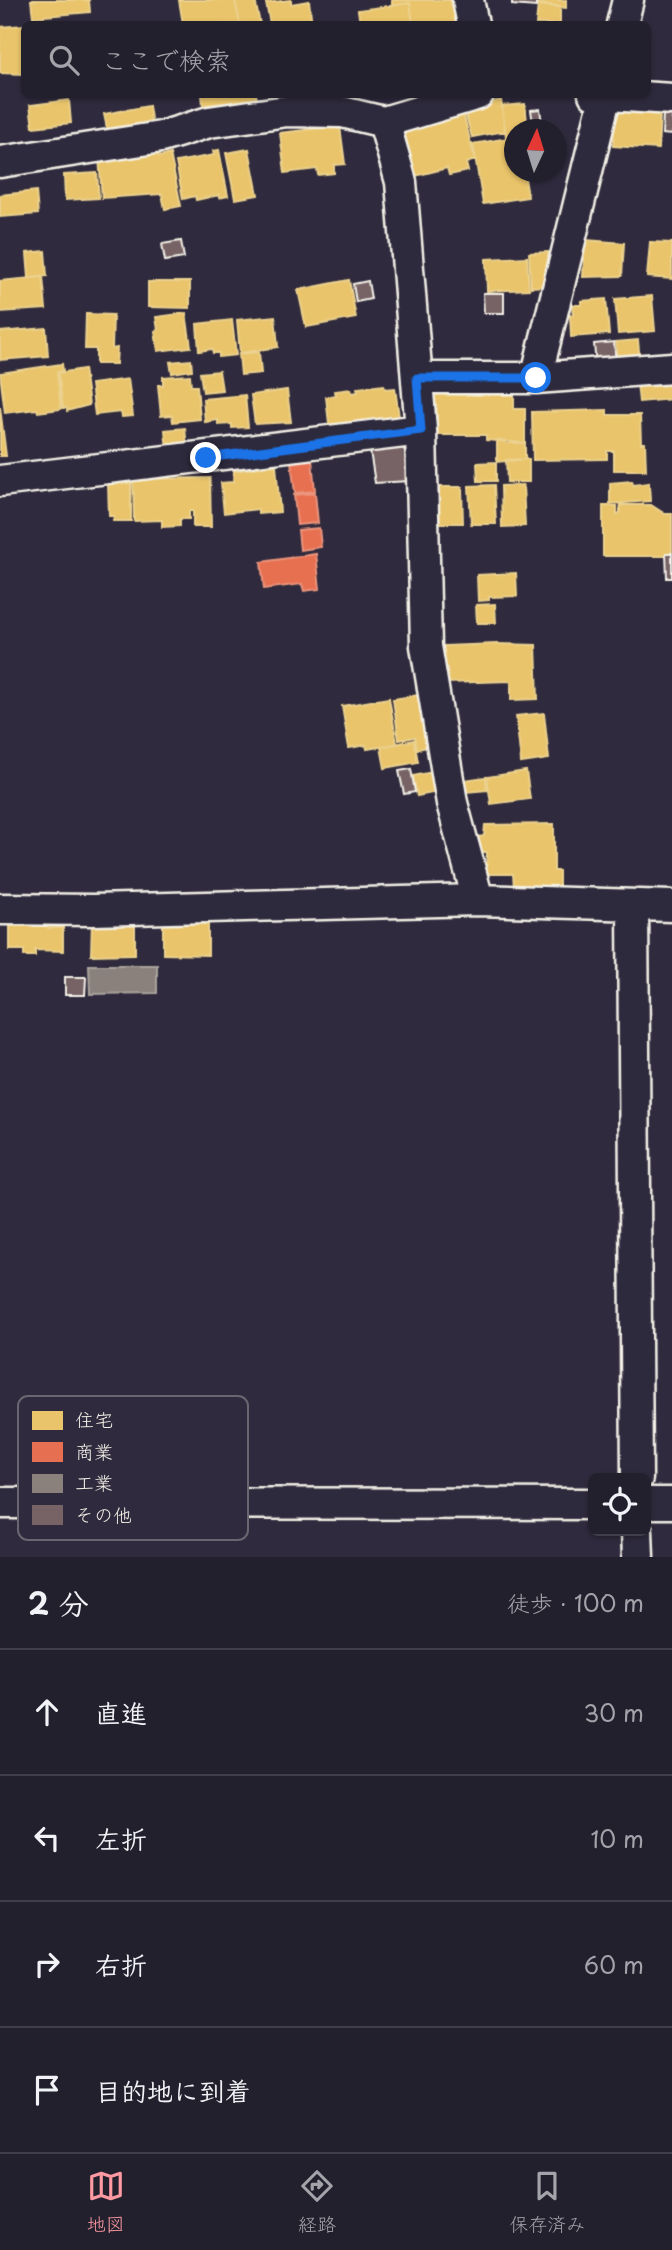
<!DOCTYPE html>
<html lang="ja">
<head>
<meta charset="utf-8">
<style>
	body { margin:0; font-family:"Playpen Sans","Klee One",sans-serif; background:#2b2836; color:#f1f3f6 }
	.controls { position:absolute; right:21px; bottom:21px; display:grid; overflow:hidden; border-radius:10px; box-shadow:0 2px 5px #0004 }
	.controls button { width:63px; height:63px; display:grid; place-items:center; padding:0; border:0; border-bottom:2px solid #403e4a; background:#23202e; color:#f1f3f6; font:35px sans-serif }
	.compass { position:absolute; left:504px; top:119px; width:63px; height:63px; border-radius:50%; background:#23202e; box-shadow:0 2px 5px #0004; rotate:4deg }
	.stop { position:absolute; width:21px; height:21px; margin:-16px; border:5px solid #1a73e8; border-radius:50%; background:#fff }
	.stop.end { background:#1a73e8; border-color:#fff; box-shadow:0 2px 7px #0008 }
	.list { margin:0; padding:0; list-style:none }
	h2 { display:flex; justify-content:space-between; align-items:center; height:91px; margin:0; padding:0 28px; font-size:30px }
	h2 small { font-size:23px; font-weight:400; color:#a3a3aa }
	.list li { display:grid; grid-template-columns:46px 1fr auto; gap:21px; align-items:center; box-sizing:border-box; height:126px; padding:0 28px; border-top:2px solid #403e4a }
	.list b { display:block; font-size:26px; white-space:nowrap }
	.list em { font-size:23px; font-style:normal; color:#a3a3aa }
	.icon { flex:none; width:38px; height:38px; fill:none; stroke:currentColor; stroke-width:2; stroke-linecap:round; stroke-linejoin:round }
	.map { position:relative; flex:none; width:672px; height:1557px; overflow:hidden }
	.search { position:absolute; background:#23202e; box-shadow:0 2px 5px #0004; left:21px; right:21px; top:21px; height:77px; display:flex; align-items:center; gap:18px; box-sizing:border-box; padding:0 24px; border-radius:10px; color:#a3a3aa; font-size:26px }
	.sheet { height:595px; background:#23202e }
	nav { display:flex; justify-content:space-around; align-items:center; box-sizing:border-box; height:98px; border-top:2px solid #403e4a; background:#23202e; font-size:19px; color:#a3a3aa }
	nav a { display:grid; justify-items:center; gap:4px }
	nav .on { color:#ff9aa2 }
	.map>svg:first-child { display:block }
	.homes { fill:#e9c46a; stroke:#ecd290; stroke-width:2 }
	.shops { fill:#e76f51; stroke:#eb967e; stroke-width:2 }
	.industry { fill:#8a817c; stroke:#aaa39c; stroke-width:2 }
	.building { fill:#776265; stroke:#f4f1e8; stroke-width:2 }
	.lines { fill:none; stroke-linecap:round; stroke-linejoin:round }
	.minor-casing { stroke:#f4f1e8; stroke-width:35 }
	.minor { stroke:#2f2a3d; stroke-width:30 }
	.route { stroke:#1a73e8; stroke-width:9 }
	.key { fill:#2f2a3d; stroke:#6a6670; stroke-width:2 }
	.key-label { font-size:19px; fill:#f4f1e8 }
</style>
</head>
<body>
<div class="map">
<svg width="672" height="1557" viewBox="0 0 672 1557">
	<rect width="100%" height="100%" fill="#2f2a3d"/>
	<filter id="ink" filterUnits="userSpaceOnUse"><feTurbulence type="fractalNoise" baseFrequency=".0143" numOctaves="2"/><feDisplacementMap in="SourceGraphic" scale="14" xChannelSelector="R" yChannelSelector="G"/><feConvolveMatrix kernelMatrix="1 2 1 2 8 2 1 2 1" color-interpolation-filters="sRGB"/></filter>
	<g filter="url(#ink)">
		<path class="homes" d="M31,0H89L90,12L33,17Z
			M179,0H235L240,24H183Z
			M235,0H255L260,24H240Z
			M291,0V4L309,1L312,24H270L266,3Z
			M392,0H456L460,24H413L410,3L392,6Z
			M537,0H566V8L537,5Z
			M410,3L413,24H360L358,10Z
			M538,4L560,6V24H536Z
			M24,25V74L0,73V27Z
			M202,94H256L257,100L203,105Z
			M69,100L71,123L33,127L30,105Z
			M501,100L505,131L472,137L464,109Z
			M525,104L528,130H514V136L506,137L502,106Z
			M149,106L152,126L108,133L104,114Z
			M462,109L475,160L466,163L468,171L449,175L447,168L407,178L400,132L438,122L436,116Z
			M616,111L660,114L658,149L613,146Z
			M340,126L345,164L334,165V173L318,175L317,169L285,173L280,133Z
			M514,137V172H524L528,197L483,204L473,144Z
			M158,149L159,157L170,154L181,206L165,209L162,194L102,198L99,157L120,159L119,152Z
			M249,149L258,195L235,199L226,153Z
			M219,150L228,196L219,198V195L196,200L195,196L183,199L176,162L214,155L213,151Z
			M97,173L99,198L65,200L64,175Z
			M36,191L38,214L0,217V195Z
			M585,240L624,243L622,276L583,277Z
			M650,242L672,243V279L647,277Z
			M45,251L47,276L29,278L27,253Z
			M548,252V271H545V286L531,287L529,253Z
			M527,257L529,289L487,291L486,259Z
			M43,277L46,309L0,312V281Z
			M349,280L356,318L306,327L298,290Z
			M148,282H190V308L148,307Z
			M652,296L655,331L618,334L615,299Z
			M606,299L609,334L571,337L570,315H573L572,305H581V301Z
			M186,313L191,347L158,351L155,331L158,330L156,317Z
			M86,314L113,315L112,349L117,348L116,364H96V349H85Z
			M275,316L278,347L240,353L237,320Z
			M232,320L236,355L219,357V353H213L212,349L199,351L197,324Z
			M46,328L48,356L0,360V332Z
			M638,340L640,362L618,364L616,342Z
			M259,352L261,373L241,375L239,354Z
			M191,360L192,370L172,373L170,362Z
			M62,364L63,371L57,372L61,409L38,412L37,409L5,413L0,373Z
			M84,369L89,405L67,411V408H63L58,373Z
			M219,371L222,390L203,392L200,373Z
			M190,375L191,386H197L200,419L173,422L172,415L161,416L158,385H163V377Z
			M128,379L133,416L122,417L121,412L95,415L91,384Z
			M672,380V399L639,402L637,383Z
			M384,385L385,389L395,388L400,424L330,432L326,397L336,395L335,391L351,389L352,393L358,392L357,388Z
			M287,390L291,422L255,424L251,395Z
			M434,394L514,395V409H525V443L486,440V435H437V409H434Z
			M245,395L248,427L232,428V424L218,425V420L205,422L203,399Z
			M0,407L6,456H0Z
			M607,410V415H640L641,443H645L646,470H614V451H607V459L533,460L532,412Z
			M185,428L187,448L167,450L165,430Z
			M497,440L506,441V443H525V459L497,462Z
			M529,459V482H507L506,460Z
			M496,462V481H478L477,463Z
			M276,465L280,512L258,514V509L224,513L221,483L233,482L234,471Z
			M210,478L211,527H193V511H189V519H180V526L162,527V520L134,521L133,479Z
			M632,481L633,485L649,483L650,501L610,504V483Z
			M131,483V521H113L114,516H109L108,484Z
			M494,485L496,524H471L469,486Z
			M523,485L525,526L502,527L501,486Z
			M434,487H462L463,523H438Z
			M620,505H651L665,514H672V553H666L667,556H603V506H617V514L620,513Z
			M516,573L517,596L489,597V600L478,601L477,575Z
			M495,604L496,623H477L476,605Z
			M497,644L536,645L538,699L511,700V681L445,683L444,646Z
			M425,694L433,746L417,749L415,737L399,740L393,699Z
			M389,698L397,744L367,749L366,745L349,748L342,706Z
			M544,713L549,759L521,763L516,716Z
			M414,740L418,762L385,768L381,747Z
			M438,771L442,791L417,796L413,776Z
			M526,771L530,799L491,804L487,777Z
			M486,777L487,790L466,792L464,780Z
			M554,824V871H559V889L514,887L513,874H487V852H477V837L484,836L485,825Z
			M10,919L48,920V928H63V951L35,950V956H24V950H10Z
			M92,921L135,922V954L91,955Z
			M163,922H208V955L163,954Z"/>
		<path class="shops" d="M312,459L315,491L295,493L291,461Z
			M315,493L318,523L297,525L294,495Z
			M319,528L321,547L300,550L298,530Z
			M316,554L320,589L304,591L302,584L264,589L261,562Z"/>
		<path class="industry" d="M89,965H157V993L90,994Z"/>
		<path class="building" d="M512,0H536V7L512,5Z
			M540,109L543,130H534L531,110Z
			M663,114H672V135L662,134Z
			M181,241L184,258L165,261L162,244Z
			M368,281L371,299L356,302L353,284Z
			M483,293H504V313H484Z
			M614,342L616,363L596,365L594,344Z
			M401,447L408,453L409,481L375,483L370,451Z
			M666,553H672V578H667Z
			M411,769L415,792L404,794L399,771Z
			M65,977H86L85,995H65Z"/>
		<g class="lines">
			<defs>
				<path id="minor" d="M468,0L473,24
					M622,24L628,0
					M594,94L672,99
					M384,122L401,182L421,430L426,646L452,803L478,900
					M0,162L161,137L209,122L287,111L342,112L384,122L478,94
					M417,378H536L672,368
					M536,378L606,94
					M0,481L421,430
					M633,906L637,1478
					M0,909L93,910L478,900L672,906
					M0,1503L593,1504
					M646,1503H672
					M637,1531L638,1557"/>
			</defs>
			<use href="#minor" class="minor-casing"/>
			<use href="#minor" class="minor"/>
		</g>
	</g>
	<g class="lines" filter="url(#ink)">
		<path class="route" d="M206,458L421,430L417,378H536"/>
	</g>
	<rect x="18" y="1396" width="230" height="144" rx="10" class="key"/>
	<rect x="32" y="1411" width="31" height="19" fill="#e9c46a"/>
	<rect x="32" y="1442" width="31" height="20" fill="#e76f51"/>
	<rect x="32" y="1474" width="31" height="19" fill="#8a817c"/>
	<rect x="32" y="1505" width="31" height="20" fill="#776265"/>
	<g class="key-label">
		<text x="75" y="1427">住宅</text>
		<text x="75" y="1459">商業</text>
		<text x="75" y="1490">工業</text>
		<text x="75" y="1522">その他</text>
	</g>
</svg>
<div class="controls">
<button><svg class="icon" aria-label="locate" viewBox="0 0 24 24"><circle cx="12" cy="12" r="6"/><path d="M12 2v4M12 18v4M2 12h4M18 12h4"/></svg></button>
</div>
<svg class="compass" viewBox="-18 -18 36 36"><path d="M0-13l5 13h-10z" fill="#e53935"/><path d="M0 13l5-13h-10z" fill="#a3a3aa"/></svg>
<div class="stop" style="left:536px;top:378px"></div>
<div class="stop end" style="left:206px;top:458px"></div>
<div class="search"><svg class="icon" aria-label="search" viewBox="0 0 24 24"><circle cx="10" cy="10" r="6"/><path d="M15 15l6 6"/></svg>ここで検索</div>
</div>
<section class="sheet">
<h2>2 分<small>徒歩 · 100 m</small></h2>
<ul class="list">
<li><svg class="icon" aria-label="ahead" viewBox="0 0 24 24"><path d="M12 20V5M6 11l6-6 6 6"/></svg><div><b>直進</b></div><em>30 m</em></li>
<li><svg class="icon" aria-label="left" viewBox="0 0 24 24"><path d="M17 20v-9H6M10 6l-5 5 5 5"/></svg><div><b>左折</b></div><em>10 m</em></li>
<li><svg class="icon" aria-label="right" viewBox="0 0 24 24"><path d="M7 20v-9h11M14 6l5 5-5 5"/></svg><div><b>右折</b></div><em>60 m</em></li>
<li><svg class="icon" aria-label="arrive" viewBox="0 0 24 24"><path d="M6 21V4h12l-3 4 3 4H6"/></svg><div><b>目的地に到着</b></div></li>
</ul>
</section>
<nav>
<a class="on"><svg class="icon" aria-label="map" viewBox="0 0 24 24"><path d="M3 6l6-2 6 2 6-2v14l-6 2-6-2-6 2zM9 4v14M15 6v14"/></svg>地図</a>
<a><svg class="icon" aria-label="directions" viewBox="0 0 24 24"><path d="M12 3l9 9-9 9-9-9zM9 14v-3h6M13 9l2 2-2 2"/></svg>経路</a>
<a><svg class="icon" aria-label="saved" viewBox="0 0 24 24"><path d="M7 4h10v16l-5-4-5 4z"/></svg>保存済み</a>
</nav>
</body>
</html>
